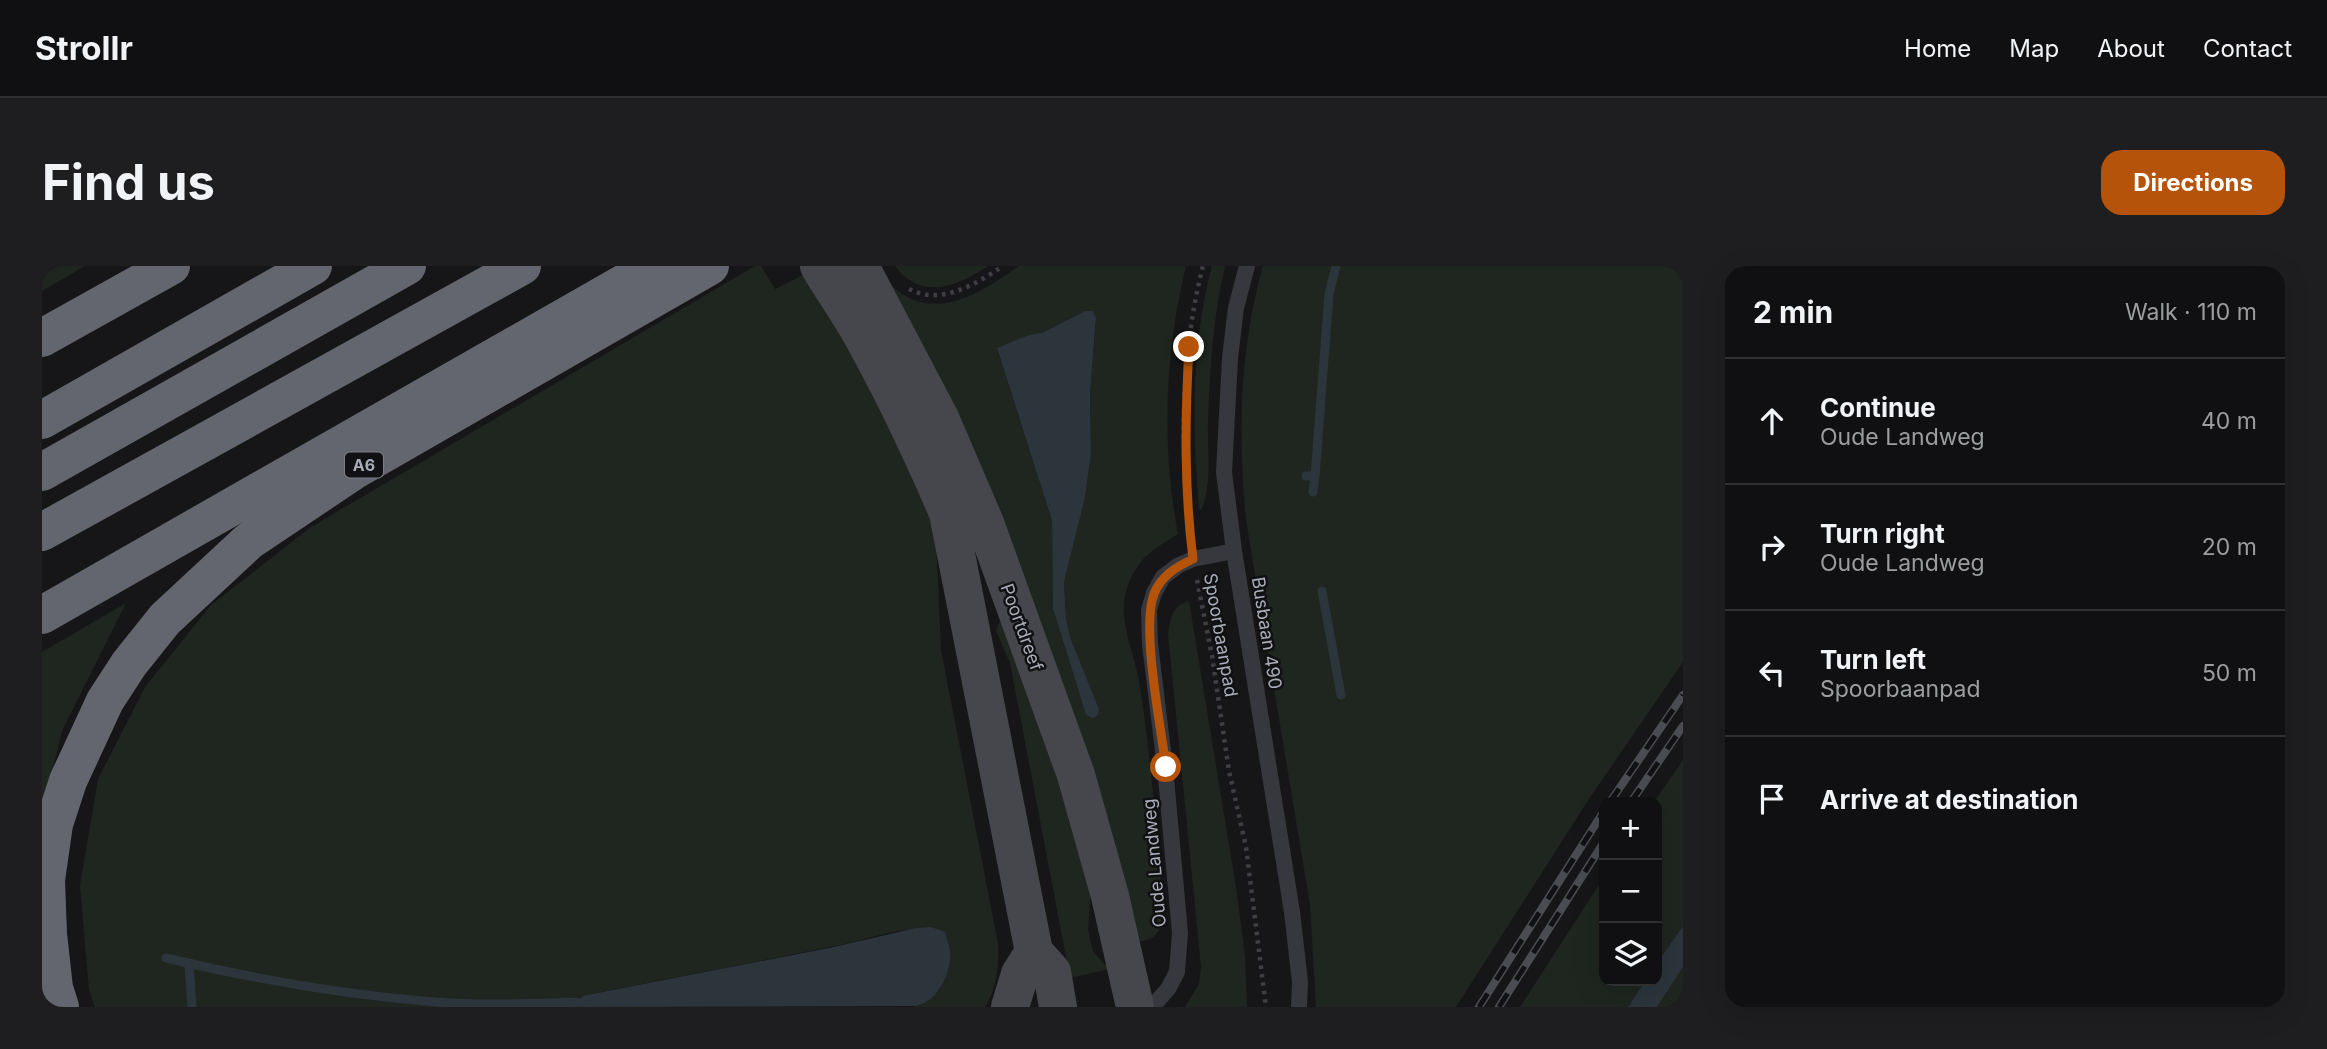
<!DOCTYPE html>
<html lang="en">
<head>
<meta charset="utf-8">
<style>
	body { margin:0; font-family:Inter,sans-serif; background:#1e1e20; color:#f1f3f6 }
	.controls { position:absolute; right:21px; bottom:21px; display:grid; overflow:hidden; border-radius:14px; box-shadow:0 7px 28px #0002 }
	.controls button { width:63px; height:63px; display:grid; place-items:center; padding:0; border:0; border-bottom:2px solid #303032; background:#101012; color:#f1f3f6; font:35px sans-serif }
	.stop { position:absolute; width:21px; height:21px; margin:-16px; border:5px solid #b45309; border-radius:50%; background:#fff }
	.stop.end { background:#b45309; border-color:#fff; box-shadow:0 2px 7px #0008 }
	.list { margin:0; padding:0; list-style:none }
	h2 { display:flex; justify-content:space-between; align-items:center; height:91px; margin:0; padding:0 28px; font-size:30px }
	h2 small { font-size:23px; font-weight:400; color:#9c9d9f }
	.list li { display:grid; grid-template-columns:46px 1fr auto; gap:21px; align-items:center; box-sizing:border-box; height:126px; padding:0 28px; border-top:2px solid #303032 }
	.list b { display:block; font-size:26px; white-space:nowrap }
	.list p { margin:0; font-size:23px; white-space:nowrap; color:#9c9d9f }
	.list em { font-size:23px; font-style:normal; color:#9c9d9f }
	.icon { flex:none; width:38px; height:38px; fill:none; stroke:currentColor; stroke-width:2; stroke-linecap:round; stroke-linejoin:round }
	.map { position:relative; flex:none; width:1641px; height:741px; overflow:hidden; border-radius:21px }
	header { display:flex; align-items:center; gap:42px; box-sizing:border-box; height:98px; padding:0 35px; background:#101012; border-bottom:2px solid #303032 }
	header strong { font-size:33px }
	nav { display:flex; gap:38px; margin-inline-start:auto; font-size:24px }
	.intro { display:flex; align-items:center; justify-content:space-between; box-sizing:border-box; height:168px; padding:0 42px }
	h1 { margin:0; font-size:49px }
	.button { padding:18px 32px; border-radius:21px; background:#b45309; color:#fff; font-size:24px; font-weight:700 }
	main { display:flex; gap:42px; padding:0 42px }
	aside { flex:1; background:#101012; border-radius:21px; box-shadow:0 7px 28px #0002 }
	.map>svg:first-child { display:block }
	.green { fill:#1e261f; fill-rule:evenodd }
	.water { fill:#2c353c }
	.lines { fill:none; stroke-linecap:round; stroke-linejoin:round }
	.stream { stroke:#2c353c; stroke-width:9 }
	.path { stroke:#3d3f44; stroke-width:4.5; stroke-dasharray:3.5 5; stroke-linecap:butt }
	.service { stroke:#37383d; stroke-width:16 }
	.secondary { stroke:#45474d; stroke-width:38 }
	.motorway { stroke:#63666e; stroke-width:38 }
	.rail-casing { stroke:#4a4c52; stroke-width:8 }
	.rail { stroke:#111113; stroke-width:5; stroke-dasharray:16; stroke-linecap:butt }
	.route { stroke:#b45309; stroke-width:9 }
	.labels { text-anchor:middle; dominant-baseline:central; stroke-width:5; stroke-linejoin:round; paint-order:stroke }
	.shield { fill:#111113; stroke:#7b7e86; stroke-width:2 }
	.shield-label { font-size:16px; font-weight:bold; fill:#a8adb8 }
	.street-label { font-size:18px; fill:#a8adb8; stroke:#111113 }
</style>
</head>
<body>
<header>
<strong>Strollr</strong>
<nav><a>Home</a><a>Map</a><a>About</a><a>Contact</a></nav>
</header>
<div class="intro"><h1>Find us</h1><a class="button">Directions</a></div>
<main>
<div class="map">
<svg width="1641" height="741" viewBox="0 0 1641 741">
	<rect width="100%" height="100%" fill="#161618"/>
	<path class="green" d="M0,0H43L0,25Z
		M713,0H719L733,23L763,8L827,114L890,251L894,274L899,384L956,677C957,699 955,722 943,741H870C895,738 911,706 908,683C907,677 904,671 903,666C871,655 826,674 793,680C709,697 624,713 540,730L541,741H53L47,724L38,619L56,513L103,421L169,339L269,261Z
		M853,0H946C915,21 879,35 853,0Z
		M977,0H1144C1123,86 1119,180 1136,268C1110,284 1093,294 1084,326C1076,355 1092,386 1097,415C1110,493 1114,573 1122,651C1119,666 1111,676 1095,675L849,19C892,59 938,27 977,0ZM1043,45H1051L1054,53L1048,129L1049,187L1043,232L1022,316L1024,353L1028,371L1057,443L1044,449L1011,344L1010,255L955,83L984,70L1002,66Z
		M1170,0H1183C1171,51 1168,102 1166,155C1165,186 1171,216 1159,245L1157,242C1150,162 1149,78 1170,0Z
		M1221,0H1641V396L1547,533L1414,741H1274L1268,639L1204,254C1196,168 1197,84 1221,0Z
		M1147,335L1194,621L1203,690L1205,741H1143L1157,718L1159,701L1126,368C1128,353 1130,339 1147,335Z
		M84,337L20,465L0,549V386Z
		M960,350L1004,470L1049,621L1046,664L1051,685L1067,703L1028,712L968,397L954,365Z
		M1641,494V660L1615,697V536H1612Z
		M1562,611V715H1603L1586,741H1478Z
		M1641,701V741H1615Z"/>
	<path class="water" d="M1043,45H1051L1054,52L1048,129L1049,187L1043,232L1022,316L1024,353L1028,371L1057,443L1056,449L1051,452L1044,449L1011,343L1010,255L955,82L984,70L1002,66Z
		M1641,660V701L1615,741H1586L1603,715H1615V697Z
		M889,661L903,666C904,671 907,677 908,683C911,704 897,734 875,740L541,741L540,730L792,681L874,662Z"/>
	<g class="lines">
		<path class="stream" d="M1264,210H1273L1271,226
			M1273,210L1287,28L1294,0
			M1280,325L1299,429
			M124,692C212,713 303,729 394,736C445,740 498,737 549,736
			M147,698L150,741"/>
		<path class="path" d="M867,23C899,40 934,18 961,0
			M1149,274C1137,186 1139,85 1161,0
			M1155,314L1170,390L1187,505L1204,581L1224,741"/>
		<path class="service" d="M1205,0L1194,42L1188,92L1182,206L1192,285L1250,646L1258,716L1257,741
			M1110,741L1126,723L1135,706L1138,667L1123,501L1108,378L1107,344L1112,327L1121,311L1137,299L1151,293L1192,285"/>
		<path class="secondary" d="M777,0C790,22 804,42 817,64C850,123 879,184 906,247L992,686L1010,706L1016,741
			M818,0L898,152L943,257L1034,509L1068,630L1093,741
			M968,741L978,708L992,686"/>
		<path class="motorway" d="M0,72L129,0
			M0,154L271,0
			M0,206L365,0
			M0,266L480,0
			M0,349L612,0
			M18,741L12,722L6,668L4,614L12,558L26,515L63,435L87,398L123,353L207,275L313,204L668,0"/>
		<defs>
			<path id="rail" d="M1568,536L1641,429
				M1589,536L1641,460
				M1437,741L1562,545
				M1457,741L1562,576"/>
		</defs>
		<use href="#rail" class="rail-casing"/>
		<use href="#rail" class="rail"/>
	</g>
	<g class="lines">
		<path class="route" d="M1124,501C1119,462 1099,361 1112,328C1119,310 1134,301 1151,293C1142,221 1143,152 1147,81"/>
	</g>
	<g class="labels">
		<rect class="shield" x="303" y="186.5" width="38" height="25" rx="5"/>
		<g class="shield-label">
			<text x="322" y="199">A6</text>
		</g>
		<g class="street-label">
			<text transform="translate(980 361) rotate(70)">Poortdreef</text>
			<text transform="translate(1225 367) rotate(81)">Busbaan 490</text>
			<text transform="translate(1179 369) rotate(80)">Spoorbaanpad</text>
			<text transform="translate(1112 597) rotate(-95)">Oude Landweg</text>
		</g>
	</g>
</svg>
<div class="controls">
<button>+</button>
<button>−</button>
<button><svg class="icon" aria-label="layers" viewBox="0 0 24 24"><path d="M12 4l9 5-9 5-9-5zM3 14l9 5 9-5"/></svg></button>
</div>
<div class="stop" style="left:1124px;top:501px"></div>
<div class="stop end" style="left:1147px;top:81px"></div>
</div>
<aside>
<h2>2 min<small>Walk · 110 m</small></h2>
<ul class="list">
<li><svg class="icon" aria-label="ahead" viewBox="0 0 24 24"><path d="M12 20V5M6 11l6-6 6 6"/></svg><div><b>Continue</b><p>Oude Landweg</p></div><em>40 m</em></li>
<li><svg class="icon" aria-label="right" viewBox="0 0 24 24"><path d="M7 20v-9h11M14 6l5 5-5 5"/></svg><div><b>Turn right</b><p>Oude Landweg</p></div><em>20 m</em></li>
<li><svg class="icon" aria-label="left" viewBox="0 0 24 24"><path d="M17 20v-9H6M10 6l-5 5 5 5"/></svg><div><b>Turn left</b><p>Spoorbaanpad</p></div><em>50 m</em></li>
<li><svg class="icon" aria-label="arrive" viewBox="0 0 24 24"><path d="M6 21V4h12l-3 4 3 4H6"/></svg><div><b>Arrive at destination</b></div></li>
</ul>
</aside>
</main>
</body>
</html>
